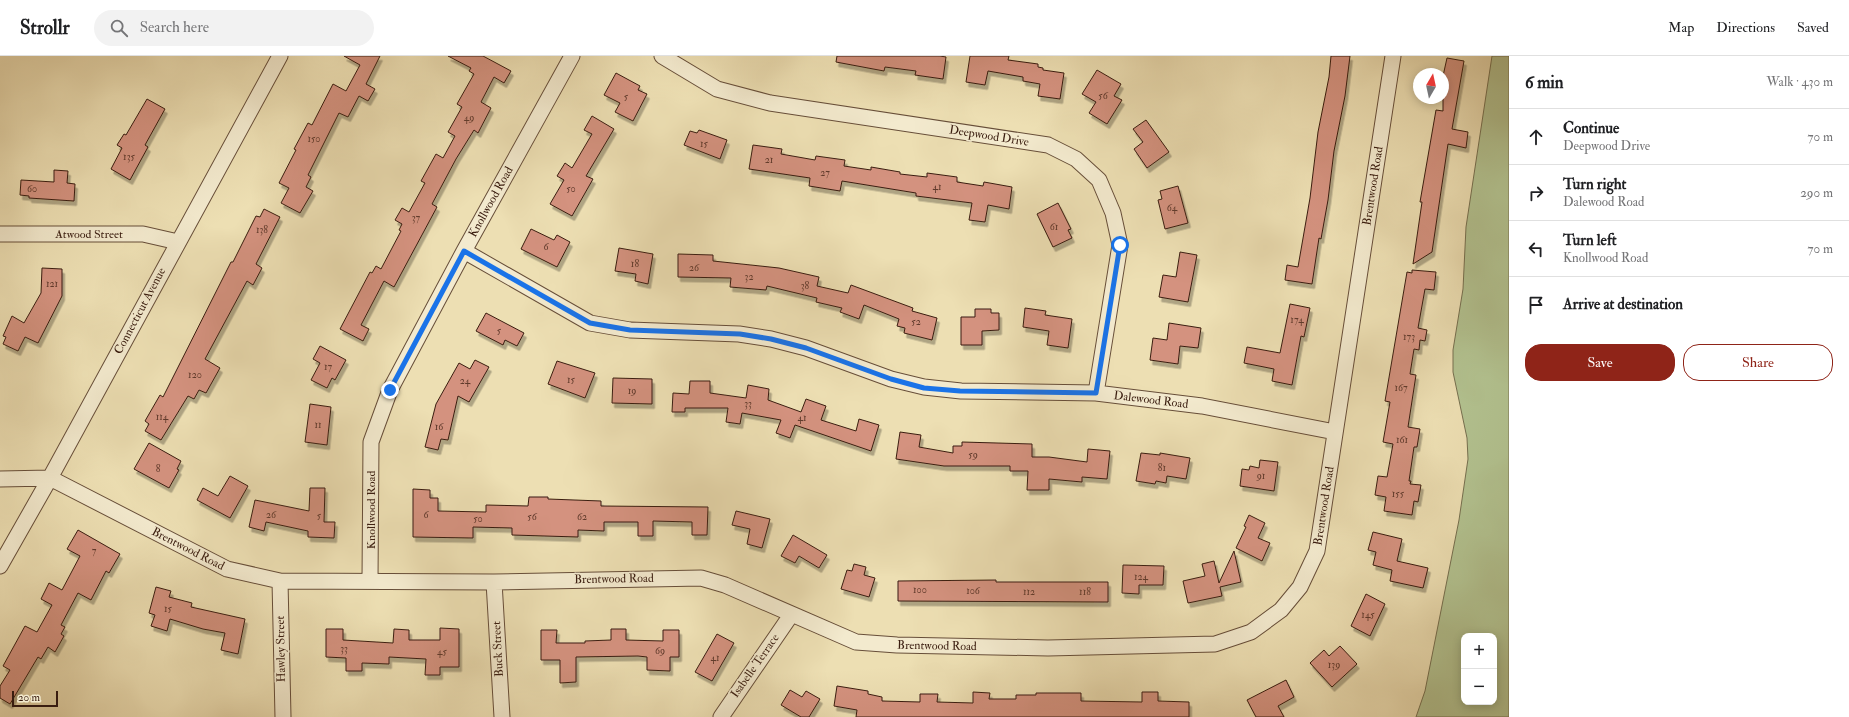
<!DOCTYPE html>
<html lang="en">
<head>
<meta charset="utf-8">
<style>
	body { margin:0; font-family:"IM FELL Double Pica",serif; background:#f2f2f2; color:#202124 }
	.controls { position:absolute; right:12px; bottom:12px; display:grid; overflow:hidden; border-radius:8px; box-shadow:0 2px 10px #0003 }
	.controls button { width:36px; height:36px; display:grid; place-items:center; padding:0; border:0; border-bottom:1px solid #e0e0e0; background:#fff; color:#202124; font:20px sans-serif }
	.compass { position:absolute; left:1413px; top:12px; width:36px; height:36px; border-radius:50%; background:#fff; box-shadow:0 2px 10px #0003; rotate:9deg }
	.scale { position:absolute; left:12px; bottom:10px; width:46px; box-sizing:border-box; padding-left:4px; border:2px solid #3a1d10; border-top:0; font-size:11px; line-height:14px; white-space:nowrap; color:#3a1d10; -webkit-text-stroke:3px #f3eace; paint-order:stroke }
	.stop { position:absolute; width:12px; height:12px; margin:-9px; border:3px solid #1a73e8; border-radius:50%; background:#fff }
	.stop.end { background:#1a73e8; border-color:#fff; box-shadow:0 1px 4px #0008 }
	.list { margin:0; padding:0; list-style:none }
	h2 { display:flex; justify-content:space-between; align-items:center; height:52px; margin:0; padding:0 16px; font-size:17px }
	h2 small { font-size:13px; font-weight:400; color:#757577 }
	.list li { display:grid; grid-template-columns:26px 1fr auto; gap:12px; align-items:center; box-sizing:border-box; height:56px; padding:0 16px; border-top:1px solid #e0e0e0 }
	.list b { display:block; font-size:15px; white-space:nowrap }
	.list p { margin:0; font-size:13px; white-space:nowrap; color:#757577 }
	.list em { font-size:13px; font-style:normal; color:#757577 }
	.actions { display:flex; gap:8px; padding:12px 16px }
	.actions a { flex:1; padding:9px 0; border:1px solid #8f2418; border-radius:16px; text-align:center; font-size:14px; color:#8f2418 }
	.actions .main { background:#8f2418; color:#fff }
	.icon { flex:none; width:22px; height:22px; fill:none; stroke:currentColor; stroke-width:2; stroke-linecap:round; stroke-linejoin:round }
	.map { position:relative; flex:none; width:1509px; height:661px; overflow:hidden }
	header { display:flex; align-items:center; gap:24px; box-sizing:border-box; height:56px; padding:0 20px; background:#fff; border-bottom:1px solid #e0e0e0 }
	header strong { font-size:19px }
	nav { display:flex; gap:22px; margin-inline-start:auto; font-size:14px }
	.search { width:280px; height:36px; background:#f2f2f2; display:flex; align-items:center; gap:10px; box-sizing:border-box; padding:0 14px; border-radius:22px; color:#757577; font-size:15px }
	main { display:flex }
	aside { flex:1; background:#fff }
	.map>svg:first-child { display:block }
	.green { fill:#b3c391; stroke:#767050; fill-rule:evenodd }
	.building { fill:#d4927f; stroke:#3a1d10; filter:url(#shadow) }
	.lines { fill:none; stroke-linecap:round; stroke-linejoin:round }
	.minor-casing { stroke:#674e39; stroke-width:17 }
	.minor { stroke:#f3eace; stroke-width:15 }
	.route { stroke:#1a73e8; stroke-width:5 }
	.labels { text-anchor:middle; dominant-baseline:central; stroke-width:3.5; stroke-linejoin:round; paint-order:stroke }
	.number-label { font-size:10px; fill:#603a2c }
	.street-label { font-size:12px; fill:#3a1d10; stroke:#f3eace }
</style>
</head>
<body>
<header>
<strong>Strollr</strong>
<div class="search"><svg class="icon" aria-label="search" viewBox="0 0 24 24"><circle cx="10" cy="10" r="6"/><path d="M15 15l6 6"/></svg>Search here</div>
<nav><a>Map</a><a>Directions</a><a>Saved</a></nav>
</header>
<main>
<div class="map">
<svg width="1509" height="661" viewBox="0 0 1509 661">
	<defs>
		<filter id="shadow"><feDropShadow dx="2.5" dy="4.5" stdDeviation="0" flood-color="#0004"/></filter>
	</defs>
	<rect width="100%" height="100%" fill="#eddfb3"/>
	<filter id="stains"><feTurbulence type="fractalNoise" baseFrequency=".005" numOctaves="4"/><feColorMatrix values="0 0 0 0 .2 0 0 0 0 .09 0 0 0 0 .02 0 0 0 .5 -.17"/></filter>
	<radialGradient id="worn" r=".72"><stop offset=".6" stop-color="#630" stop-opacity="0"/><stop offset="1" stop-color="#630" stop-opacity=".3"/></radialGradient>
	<path class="green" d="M1492,0H1509V661H1416L1425,635L1459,464L1468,403L1467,382L1453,316V294L1463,233L1466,171ZM1464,580H1494V646H1464Z"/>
	<path class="building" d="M344,0H380L366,28L375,33L368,45L359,40L348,61L339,57L308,119L311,121L306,131L313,135L300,157L281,147L289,132L279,127L296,94L294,93L308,67L312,69L333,28L346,35L360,9Z
		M448,0H483L511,15L504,27L494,21L481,46L491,52L478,77L474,74L456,103L432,148L437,151L394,231L384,225L361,269L369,273L363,285L340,273L370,216L372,217L376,210L381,213L401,175L399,174L402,168L395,164L402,152L409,156L425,127L421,125L436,98L443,102L455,80L448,76L462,51L457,48L474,18L469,15L471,12Z
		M837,0H940L946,1L943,23L915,19L916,15L885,11L884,15L836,6Z
		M970,0H1009L1008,4L1038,8V11L1043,12V14L1064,17L1060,43L1038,40L1040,28L1023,25V21L988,15L985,29L966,26Z
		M1331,0H1350L1345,40L1334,95L1328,144L1321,183L1319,182L1312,228L1285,224L1287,209L1298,211L1310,142L1318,76L1329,21Z
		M1447,2L1464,5L1452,73L1468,76L1466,92L1448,88L1432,196L1413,208L1422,146H1420L1436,54L1443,55V20Z
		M1097,14L1121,28L1114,40L1122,44L1107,68L1089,57L1096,46L1082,38Z
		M616,17L640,30L638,34L647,38L633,65L615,56L620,47L604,39Z
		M147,43L165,53L145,89L148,91L130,124L111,113L122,92L117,89L124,78L126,79Z
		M592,60L614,73L586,120L593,123L572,160L550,148L564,124L557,120L565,107L572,112L592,78L584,74Z
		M1146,64L1169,96L1147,112L1134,93L1143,86L1133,73Z
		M699,74L727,84L720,103L684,89L690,75L697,77Z
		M753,89L782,93L781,98L815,104L816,100L845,104L844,110L871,114V111L900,116V118L927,121V117L957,121V126L983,130L984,126L1012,131L1009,153L988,149L985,166L969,164L972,147L916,140V137L842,125L840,135L809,130L810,122L749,113Z
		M54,114L68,115L67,127L75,128L74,145L29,142V140L20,139L21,124L54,126Z
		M1178,130L1188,167L1165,173L1158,144L1162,143L1160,135Z
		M1058,147L1071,173L1068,174L1072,182L1053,191L1037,158Z
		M264,153L280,161L256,208L262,212L253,229L247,225L205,303L220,312L206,337L199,334L194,343L188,340L161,384L145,375L149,368L145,365L160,339L163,341L231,206H233L256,160L260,161Z
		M531,173L554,184L557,179L570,186L557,211L521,193Z
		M619,192L653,198L648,228L635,225L636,218L615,215Z
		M1180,196L1197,199L1188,246L1159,241L1163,219L1176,221Z
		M678,198L713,199V205L779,212L819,221L817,230L848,237L851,229L913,252L912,255L937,262L932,284L904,277L905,272L897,270L899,263L864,249L859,263L840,256L842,252L816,246L817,242L767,230L766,234L730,231L731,222L678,221Z
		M42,212L62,213V240L38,287L25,281L18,295L3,288L6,281L3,280L12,260L24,267L41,237Z
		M1412,214L1436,216L1434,234L1425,233L1418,272L1427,274L1425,285L1420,284L1419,294L1414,293L1410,318L1416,319L1408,371L1420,373L1417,391H1414L1409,425H1411L1410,428L1421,429L1418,446L1414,445L1412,459L1384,455L1386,441L1375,439L1378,420L1387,421L1393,388L1383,386L1390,346L1385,345L1407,216L1412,217Z
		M1290,248L1310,252L1304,281L1301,280L1292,329L1272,325L1274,313L1244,307L1247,291L1280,297Z
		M1025,252L1046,255L1045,259L1072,263L1068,292L1047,289L1049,275L1023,271Z
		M975,253H991V257H999V274L982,275V289H961V261H975Z
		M486,257L524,277L517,290L505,284L503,289L476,275Z
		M1169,267L1201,272L1198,292L1180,290L1178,308L1150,304L1153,282L1167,284Z
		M320,290L346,304L335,324L332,322L327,332L311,324L320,307L313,303Z
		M475,304L489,311L469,346L458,340L448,384L441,383L438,394L425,391L436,348L459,307L470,313Z
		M557,305L595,317L585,342L548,328Z
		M613,322L652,323V348L612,347Z
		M690,325H710V337L746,342L748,329L769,333L768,344L801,356L806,343L826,350L821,364L856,375L859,363L879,369L871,395L795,369L790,382L776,377L781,364L742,357L740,368L726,366L728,352H685V356H672L673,337L689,338Z
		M310,348L331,351L327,389L305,386Z
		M900,376L921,379L919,391L953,397V390H962V386L1032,388V401H1049L1087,406L1088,393L1110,395L1107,423L1082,421V426L1049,423V434H1027L1028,415H1010V410H944L896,403Z
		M149,387L181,405L177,413L179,414L169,432L134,413Z
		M1141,397L1160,399V397L1190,402L1186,423L1167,420L1166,427L1156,425L1155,428L1136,425Z
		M1260,404L1278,406L1274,435L1240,430L1242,413L1249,414L1250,410L1259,412Z
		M230,420L248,430L230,462L197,444L203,432L218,440Z
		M310,432H325L324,466H335L334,482L308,481V475L266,466L264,475L249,471L255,444L309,455Z
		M413,433L430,434V442H438V455L486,456V449L528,450L529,441H548V443L601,445V450L708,451L707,479H692V466L653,465V480H638V466H604V475L578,474V481L512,479V472L473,471V482L413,481Z
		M736,455L770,463L762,492L747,488L750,473L732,469Z
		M1249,459L1265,467L1258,482L1270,487L1262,505L1236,492L1246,471L1244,470Z
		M78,474L120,498L109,517L106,515L91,544L78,537L61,569L65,571L61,578L64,580L55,596L48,591L41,603L38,601L10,648L0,642V630L10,614L3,610L25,570L37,576L52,549L41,543L49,527L62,534L80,500L67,493Z
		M1373,476L1402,483L1397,505L1428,512L1423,532L1390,525L1392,514L1373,509L1376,496L1368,494Z
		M793,479L827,499L819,512L799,500L795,507L781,500Z
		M1234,495L1241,526L1220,531L1222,540L1188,547L1183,525L1205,520L1202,508L1214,505L1219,527Z
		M854,508L866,511L864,519L875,522L869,541L841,533L847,514L852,515Z
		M1123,509L1164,510L1163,529H1139V538L1122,537Z
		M996,524V526H1108V546L898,545V525Z
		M156,531L171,535L169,541L192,547L191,551L245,563L238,598L221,594L225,577L203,573L170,563L167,575L151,570L155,559L149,557Z
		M1366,538L1385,548L1370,580L1351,570Z
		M440,572L459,573V611H440V619H425L426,603L389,601V608L362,607V615H346V602L326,601V573H343V584L393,587L394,573L409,574V584H440Z
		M611,573H626V584L663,585V574H679V601H670V615L647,614V601L638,600L576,601V626L560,627V604H541V574H557L556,587H585V585L611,584Z
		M717,578L734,587L712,625L695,616Z
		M1340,590L1357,608L1332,631L1310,607L1324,594L1329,600Z
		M1286,624L1294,641L1278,650L1284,661H1256L1247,644Z
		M837,630L868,635V638L882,641V645L920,646V638H938L937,646L973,647V636L990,637L989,643H1016V639H1036V637H1081V645L1142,646V636H1158V645L1189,646V661H856L857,654L834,650Z
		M790,634L802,641L806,635L820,643L809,661H801L781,649Z"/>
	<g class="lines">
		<defs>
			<path id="minor" d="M662,0L717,33L770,47L1048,89L1076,103L1099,124L1113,157L1120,189L1096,337
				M0,178H143L178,186
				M464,195L590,267L630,274L739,278L771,283L806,292L891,323L924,331L961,335L1096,337L1202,350L1335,376
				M0,423L50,422L227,513L280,525L494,526L701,522L725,529L856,586L897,589L1048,592L1215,588L1251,576L1281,554L1300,531L1317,495L1393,0
				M0,510L50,422L280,0
				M280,525L283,661
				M370,525L371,386L390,334L464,195L572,0
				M494,526L502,661
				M721,661L791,559"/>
		</defs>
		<use href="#minor" class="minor-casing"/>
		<use href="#minor" class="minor"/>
	</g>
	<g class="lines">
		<path class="route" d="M390,334L464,195L590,267L630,274L740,278L771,283L806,292L891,323L924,332L960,335L1096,337L1120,189"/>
	</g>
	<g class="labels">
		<g class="number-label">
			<text x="1103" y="40">56</text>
			<text x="626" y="41">5</text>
			<text x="469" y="62">49</text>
			<text x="314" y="83">150</text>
			<text x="704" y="88">15</text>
			<text x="129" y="101">135</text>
			<text x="769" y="104">21</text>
			<text x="825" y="117">27</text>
			<text x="937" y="131">41</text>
			<text x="32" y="133">60</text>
			<text x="571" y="133">50</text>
			<text x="1172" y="152">64</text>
			<text x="416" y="162">37</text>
			<text x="1054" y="171">61</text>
			<text x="262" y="174">138</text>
			<text x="546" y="191">6</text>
			<text x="635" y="208">18</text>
			<text x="694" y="212">26</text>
			<text x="749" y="221">32</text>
			<text x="52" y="228">121</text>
			<text x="805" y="230">38</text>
			<text x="1297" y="264">174</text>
			<text x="916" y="266">52</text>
			<text x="499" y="275">5</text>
			<text x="1409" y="281">173</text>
			<text x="328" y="311">17</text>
			<text x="195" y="319">120</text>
			<text x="571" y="324">15</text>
			<text x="465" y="325">24</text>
			<text x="1401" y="332">167</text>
			<text x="632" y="335">19</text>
			<text x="748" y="348">33</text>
			<text x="162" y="361">114</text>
			<text x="802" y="362">41</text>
			<text x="318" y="369">11</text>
			<text x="439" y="371">16</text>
			<text x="1402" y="384">161</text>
			<text x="973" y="399">59</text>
			<text x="1162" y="412">81</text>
			<text x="158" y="413">8</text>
			<text x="1261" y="420">91</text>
			<text x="1398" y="438">155</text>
			<text x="271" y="459">26</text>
			<text x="426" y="459">6</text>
			<text x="319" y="460">5</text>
			<text x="532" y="461">56</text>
			<text x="582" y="461">62</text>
			<text x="478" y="463">50</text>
			<text x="94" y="495">7</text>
			<text x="1141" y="521">124</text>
			<text x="920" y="534">100</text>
			<text x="973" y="535">106</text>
			<text x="1029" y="536">112</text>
			<text x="1085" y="536">118</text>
			<text x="168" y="553">15</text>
			<text x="1368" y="559">145</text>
			<text x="344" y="593">33</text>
			<text x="660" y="595">69</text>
			<text x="442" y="596">45</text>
			<text x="715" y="602">41</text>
			<text x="1334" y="609">139</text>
		</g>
		<g class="street-label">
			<text transform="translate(989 80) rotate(9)">Deepwood Drive</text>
			<text transform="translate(1373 130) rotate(-81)">Brentwood Road</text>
			<text transform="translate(491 146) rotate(-61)">Knollwood Road</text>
			<text x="89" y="178">Atwood Street</text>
			<text transform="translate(140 255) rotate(-62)">Connecticut Avenue</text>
			<text transform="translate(1151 344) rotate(7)">Dalewood Road</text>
			<text transform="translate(1324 450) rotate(-81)">Brentwood Road</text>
			<text transform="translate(371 454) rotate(-90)">Knollwood Road</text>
			<text transform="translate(188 493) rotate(27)">Brentwood Road</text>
			<text transform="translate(614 523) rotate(-1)">Brentwood Road</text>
			<text transform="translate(937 590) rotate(1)">Brentwood Road</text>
			<text transform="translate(281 593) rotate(-91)">Hawley Street</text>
			<text transform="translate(498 593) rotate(-93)">Buck Street</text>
			<text transform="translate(755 610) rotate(-55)">Isabelle Terrace</text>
		</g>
	</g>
	<rect width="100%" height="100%" filter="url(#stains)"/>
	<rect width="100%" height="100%" fill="url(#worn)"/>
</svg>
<div class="controls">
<button>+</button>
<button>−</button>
</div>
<svg class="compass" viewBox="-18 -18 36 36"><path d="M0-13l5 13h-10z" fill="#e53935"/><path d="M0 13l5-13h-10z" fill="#757577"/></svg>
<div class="scale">20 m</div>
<div class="stop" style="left:1120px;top:189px"></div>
<div class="stop end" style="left:390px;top:334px"></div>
</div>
<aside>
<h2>6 min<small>Walk · 430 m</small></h2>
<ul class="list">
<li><svg class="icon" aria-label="ahead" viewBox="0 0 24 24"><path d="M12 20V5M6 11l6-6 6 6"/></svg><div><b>Continue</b><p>Deepwood Drive</p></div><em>70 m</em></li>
<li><svg class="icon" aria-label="right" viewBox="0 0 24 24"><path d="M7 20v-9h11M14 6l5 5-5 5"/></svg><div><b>Turn right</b><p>Dalewood Road</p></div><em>290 m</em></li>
<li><svg class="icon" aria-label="left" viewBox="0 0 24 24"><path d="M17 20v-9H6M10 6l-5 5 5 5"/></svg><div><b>Turn left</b><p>Knollwood Road</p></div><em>70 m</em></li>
<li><svg class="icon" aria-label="arrive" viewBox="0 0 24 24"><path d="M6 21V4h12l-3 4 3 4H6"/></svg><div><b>Arrive at destination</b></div></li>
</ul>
<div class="actions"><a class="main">Save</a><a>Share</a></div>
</aside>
</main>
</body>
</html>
